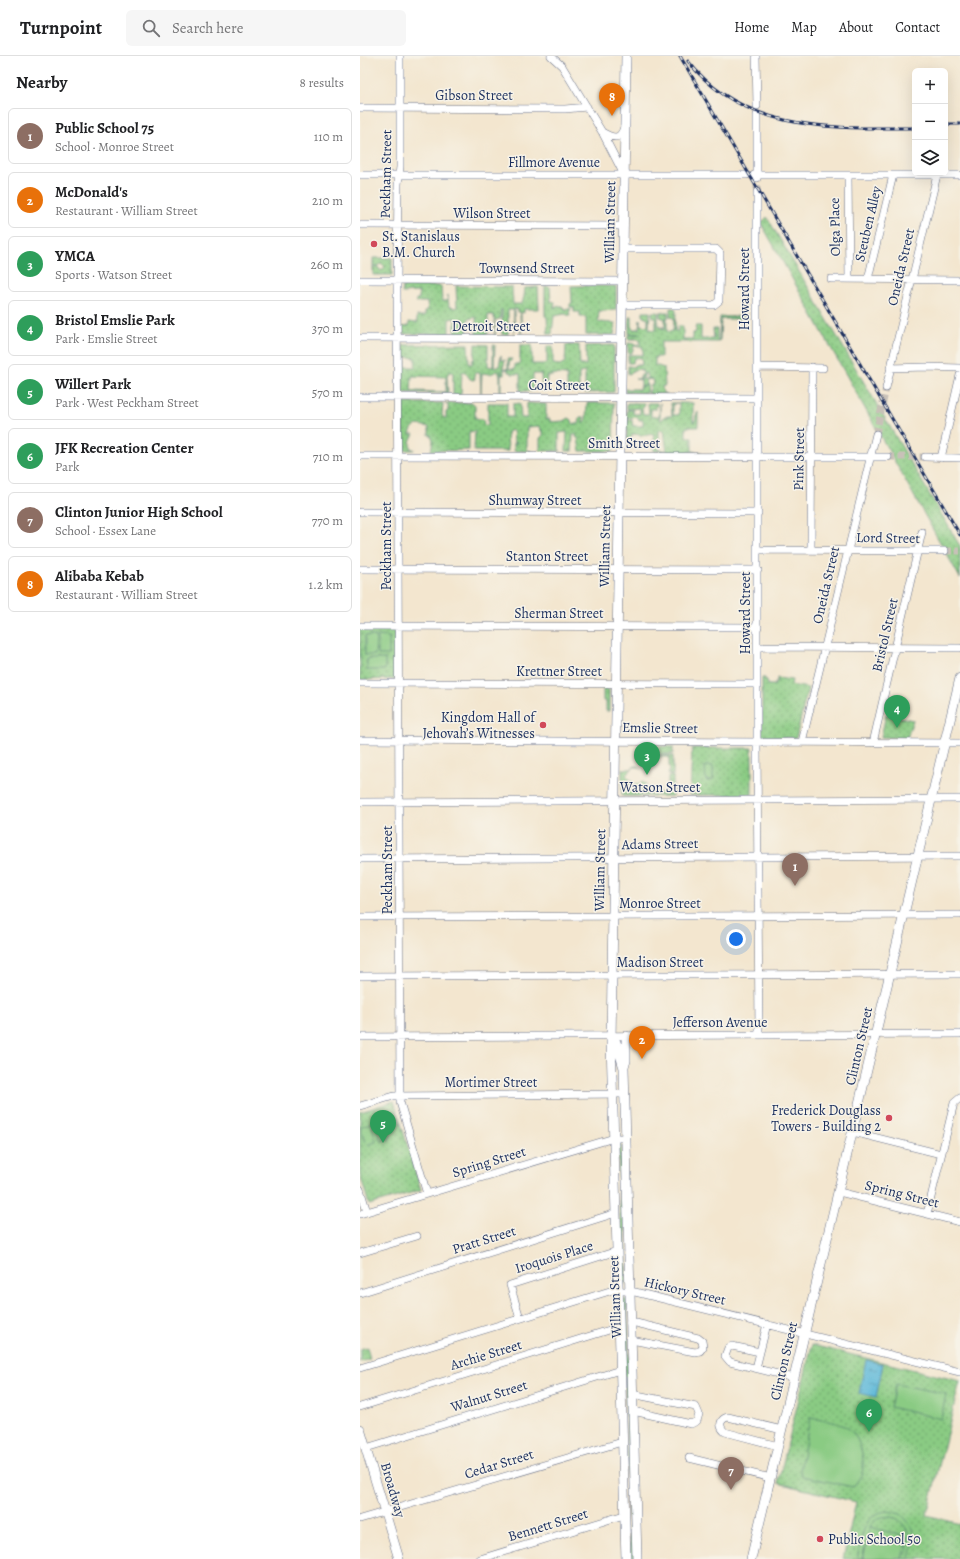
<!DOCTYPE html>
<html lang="en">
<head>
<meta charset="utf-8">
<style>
	body { margin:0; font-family:Alegreya,serif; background:#f6f6f6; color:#202124 }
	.controls { position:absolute; right:12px; top:12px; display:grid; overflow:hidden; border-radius:6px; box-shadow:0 4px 16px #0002 }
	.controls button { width:36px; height:36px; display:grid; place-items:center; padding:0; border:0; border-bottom:1px solid #e0e0e0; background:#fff; color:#202124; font:20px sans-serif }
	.you { position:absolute; left:376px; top:883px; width:14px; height:14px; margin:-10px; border:3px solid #fff; border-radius:50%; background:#1a73e8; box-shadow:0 0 0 6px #1a73e833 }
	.badge { display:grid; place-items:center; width:26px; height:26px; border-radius:50%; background:#d1495b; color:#fff; font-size:13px; font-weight:700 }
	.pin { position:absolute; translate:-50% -33px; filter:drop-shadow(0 1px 2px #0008) }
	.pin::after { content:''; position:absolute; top:21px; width:14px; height:12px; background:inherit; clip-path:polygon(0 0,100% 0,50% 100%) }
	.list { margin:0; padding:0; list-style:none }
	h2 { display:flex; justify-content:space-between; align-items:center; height:52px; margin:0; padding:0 16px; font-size:17px }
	h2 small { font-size:13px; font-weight:400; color:#757577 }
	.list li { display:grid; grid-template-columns:26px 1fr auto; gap:12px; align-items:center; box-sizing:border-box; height:56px; margin:0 8px 8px; padding:0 8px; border:1px solid #e0e0e0; border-radius:6px }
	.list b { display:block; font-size:15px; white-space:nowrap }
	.list p { margin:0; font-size:13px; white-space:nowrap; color:#757577 }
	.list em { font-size:13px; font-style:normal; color:#757577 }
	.icon { flex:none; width:22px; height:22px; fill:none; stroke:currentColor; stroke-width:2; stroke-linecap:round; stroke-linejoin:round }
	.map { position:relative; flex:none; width:600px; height:1503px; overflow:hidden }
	header { display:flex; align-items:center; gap:24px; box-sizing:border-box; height:56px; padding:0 20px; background:#fff; border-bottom:1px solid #e0e0e0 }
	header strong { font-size:19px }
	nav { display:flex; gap:22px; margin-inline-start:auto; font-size:14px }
	.search { width:280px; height:36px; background:#f6f6f6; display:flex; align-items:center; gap:10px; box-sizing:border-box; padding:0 14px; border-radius:6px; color:#757577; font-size:15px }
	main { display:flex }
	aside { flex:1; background:#fff }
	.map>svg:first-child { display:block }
	.grass { fill:url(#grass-dots); stroke:#527d70; fill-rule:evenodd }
	.garden { fill:url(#garden-furrows); stroke:#527d70 }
	.pitch { fill:#8acb83; stroke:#527d70 }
	.water { fill:url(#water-ripples); stroke:#3a739b }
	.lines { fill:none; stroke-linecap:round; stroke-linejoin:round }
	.minor-tunnel { stroke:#c8c1b8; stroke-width:7; stroke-dasharray:7 3.5; stroke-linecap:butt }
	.minor-casing { stroke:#676f86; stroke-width:8 }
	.major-casing { stroke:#676f86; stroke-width:10 }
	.minor { stroke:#fff; stroke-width:7 }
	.major { stroke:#fff; stroke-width:9 }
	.rail-casing { stroke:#1b2f5e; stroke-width:3 }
	.rail { stroke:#f7f3e8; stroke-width:1.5; stroke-dasharray:4.5; stroke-linecap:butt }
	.poi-dot { fill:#d1495b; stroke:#f7f3e8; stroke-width:1.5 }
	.labels { text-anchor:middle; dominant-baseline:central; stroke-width:3; stroke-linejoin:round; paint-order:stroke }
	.street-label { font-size:14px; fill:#1b2f5e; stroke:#f7f3e8 }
	.poi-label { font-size:14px; fill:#1b2f5e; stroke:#f7f3e8; text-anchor:start }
</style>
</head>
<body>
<header>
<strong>Turnpoint</strong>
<div class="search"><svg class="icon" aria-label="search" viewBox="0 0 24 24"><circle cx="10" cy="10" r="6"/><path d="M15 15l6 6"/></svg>Search here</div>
<nav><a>Home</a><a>Map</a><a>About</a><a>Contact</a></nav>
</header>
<main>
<aside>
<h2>Nearby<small>8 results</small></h2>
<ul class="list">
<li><span class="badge" style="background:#8d6e63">1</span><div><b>Public School 75</b><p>School · Monroe Street</p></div><em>110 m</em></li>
<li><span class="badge" style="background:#e8710a">2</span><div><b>McDonald's</b><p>Restaurant · William Street</p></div><em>210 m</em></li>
<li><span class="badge" style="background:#2e9e5b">3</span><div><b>YMCA</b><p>Sports · Watson Street</p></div><em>260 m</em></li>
<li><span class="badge" style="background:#2e9e5b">4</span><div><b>Bristol Emslie Park</b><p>Park · Emslie Street</p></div><em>370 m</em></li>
<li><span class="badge" style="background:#2e9e5b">5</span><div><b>Willert Park</b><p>Park · West Peckham Street</p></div><em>570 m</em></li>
<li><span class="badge" style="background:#2e9e5b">6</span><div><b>JFK Recreation Center</b><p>Park</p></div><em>710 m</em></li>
<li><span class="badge" style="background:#8d6e63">7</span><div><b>Clinton Junior High School</b><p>School · Essex Lane</p></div><em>770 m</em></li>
<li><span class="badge" style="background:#e8710a">8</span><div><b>Alibaba Kebab</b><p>Restaurant · William Street</p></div><em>1.2 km</em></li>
</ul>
</aside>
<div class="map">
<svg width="600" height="1503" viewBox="0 0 600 1503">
	<defs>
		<pattern id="grass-dots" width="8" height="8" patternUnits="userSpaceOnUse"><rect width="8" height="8" fill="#8acb83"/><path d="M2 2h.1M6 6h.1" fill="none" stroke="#70a56e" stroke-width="1.8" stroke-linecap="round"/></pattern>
		<pattern id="garden-furrows" width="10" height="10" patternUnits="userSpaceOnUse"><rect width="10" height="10" fill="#8acb83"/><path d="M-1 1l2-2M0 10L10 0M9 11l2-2" fill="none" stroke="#70a56e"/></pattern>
		<pattern id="water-ripples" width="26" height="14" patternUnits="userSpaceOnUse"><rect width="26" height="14" fill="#5ab7d8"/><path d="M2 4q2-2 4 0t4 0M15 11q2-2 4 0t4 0" fill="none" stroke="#4a95b2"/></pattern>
	</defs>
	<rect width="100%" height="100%" fill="#f7f3e8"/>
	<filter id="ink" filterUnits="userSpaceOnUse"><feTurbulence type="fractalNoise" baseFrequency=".025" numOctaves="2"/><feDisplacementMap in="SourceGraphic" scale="8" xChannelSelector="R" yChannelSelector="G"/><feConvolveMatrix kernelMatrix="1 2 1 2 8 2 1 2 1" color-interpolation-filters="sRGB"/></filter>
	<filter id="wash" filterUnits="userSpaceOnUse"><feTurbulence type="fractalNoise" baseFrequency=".012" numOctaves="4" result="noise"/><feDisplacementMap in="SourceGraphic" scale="16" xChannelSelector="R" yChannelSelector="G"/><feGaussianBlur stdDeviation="0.9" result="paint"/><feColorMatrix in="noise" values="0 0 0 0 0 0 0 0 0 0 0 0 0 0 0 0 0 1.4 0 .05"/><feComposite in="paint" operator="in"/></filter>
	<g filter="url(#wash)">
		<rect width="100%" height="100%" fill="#f3e6cf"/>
		<path class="grass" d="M407,161L600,490V522L401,167Z
			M13,202H32V219H13V211H18L21,215L25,211L21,207L18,210H13Z
			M43,230H81L82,245H87L88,239L89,251L97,252L96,230L152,231L153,248H162L164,240L165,232L178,231L179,253H164V257L161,256V278L160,256H157V253H154V278V254H148V278L142,279V254L141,253L140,263L135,264V280L134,259H128V278L116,279V261L108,263V278H95V262L89,263V278H43L42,271L49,270V266L57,267V260H65V255L68,254L67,246H56V243H59V236L42,237Z
			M185,230L190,231L191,245L195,246L194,252L199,250H202L205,253H211L209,256L210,260L205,258L194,260L192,278H188L187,261L185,260Z
			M211,230H256V254L239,255L238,266L255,267L254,279H226V261H220V256H214V251H210V248L212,247Z
			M310,252H315L316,255L315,275H318V270H323V283H333V277L336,276L335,270H341V283H354L353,273H357V284H359L360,261L385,260H387L388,263H361L360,284L357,286H301V301H295V309L304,312L305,330H302L303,337L307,338H295V336V338H289L291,329H293L292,323L286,324V329L281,330V324L275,323H291L287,322L286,317L284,318V321L279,322L281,319H283V316L281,315V313L273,314L272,317L268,318V310L274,311V309H282L281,301L280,302H274L273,307H268V299H283V291L274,290L272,297H268V287L280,289V283H268V279L281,278H269V261H272V273H279L280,263V269L288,270V263L283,261V256H290L289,273L296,274V262L292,261V256H298V270H300V272H302L303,270V273H305V263L300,261V256H308V262H305L307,263V274L308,276L313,275L314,262L310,261Z
			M108,288L109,308H112V304H114L115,288L128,289V310L133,311V289H135L134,312L139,310L141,299V304H145L143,313H148V303H152L149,307V313H155V308H160V289H172V308H187V290H193V308L200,309L205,306L206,289H219L220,309H226V290L254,289V336L225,337V316L219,317V335H207V319L192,318L193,320H187L186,335H182L181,318H173V335H160V318H152L151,316H148V313H144V319H142L141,314V337H140V320L138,315L130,318L122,317L121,337L120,317H114L115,323L113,324L110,323L105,316H102L101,337L100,339H93V316H89L87,320L88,338H86V337H43V289ZM46,301L56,302L55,311H45ZM52,320L86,321V336L51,335Z
			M287,329L288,337L265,336V333H280V331Z
			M43,347H83L82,359L84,362H86V356L88,355V348L85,347H113L115,349V362L123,363L124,369L127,370L128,369V347H147V361H153V348L160,347L161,362H167V347L186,348V363H190V366L204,365L209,362L212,364L213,368H219L220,361H224L223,368L226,365L227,347H254L253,395H220L218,382L216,381V378H213L212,395H206L207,376L199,377V394L201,395H180V382L183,379V375H181L180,370L167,371V395H171H154V387H158L154,385L153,374L147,376L148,395H114L115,375L109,376V394L71,395L73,384L71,379H69V371C60,370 54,365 50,378H54C51,383 49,386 51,393H54V394H43Z
			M267,347H284V351L282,352L283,358H289L288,347H297V350L295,351L297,353H291V361L299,360L300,347V364L303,363V361L306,360V362L307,360H312L311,347H318L313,348V359H319V347H333V366L335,365L336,359L338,356V371H326V381H332V395L341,396H307L304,374H299V394H305V395H294V378L281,380V379L272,378L271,384L267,383V364H272L273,370H283V364H279L278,361L267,362V354H273V358H280V352L267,353Z
			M0,573H35L36,575L35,623L0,624Z
			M402,622H405V624H407L408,629H415V627L417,626V622L432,624L431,629L448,632L436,682L402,681Z
			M243,633L249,634V655H246V645H243Z
			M526,658L553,664L547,682L521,681Z
			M285,690L313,691V698H285Z
			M332,692H392V739H330Z
			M292,699L313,700V719H308L310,712L309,711V701H292Z
			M275,710H279L282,714L279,711H274L266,719L274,728H279L282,725L286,728V737H308V721L313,720V740H262V713H271Z
			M34,1045L61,1134L9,1149L0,1118V1056Z
			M258,1088L261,1090L262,1116L265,1122L266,1227L265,1228L262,1225Z
			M263,1243L267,1244L275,1503H270Z
			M452,1289L600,1325L567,1459L600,1468V1503H483L496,1446L418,1427Z"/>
		<path class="garden" d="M7,1291L10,1303L0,1306V1293Z"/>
		<path class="pitch" d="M5,580H16L15,599H5Z
			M18,580L29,581V599H18Z
			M7,603H25V614H7Z
			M345,710H353V724L346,725Z
			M26,1063L31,1082L21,1085L15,1066Z
			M11,1067L16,1086L6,1089L0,1071Z
			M536,1328L586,1338L581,1363L530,1351Z
			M450,1362C461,1364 474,1365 484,1370C499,1376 506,1403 502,1417C500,1422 496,1427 493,1431L442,1420L440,1415Z
			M528,1455L541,1458C558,1475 554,1482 550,1503H545C549,1484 554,1478 538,1463C527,1459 516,1459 510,1471L547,1481L542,1503H503L510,1471L502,1503H497C502,1483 502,1457 528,1455Z"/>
		<path class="water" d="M506,1304L523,1308L516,1341L499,1337Z"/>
	</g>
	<g filter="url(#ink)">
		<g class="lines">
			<path class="minor-tunnel" d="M397,136V123
				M516,378L526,332
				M528,401H565
				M585,495H600"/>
			<defs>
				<path id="minor" d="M40,0V111L38,128L37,224L40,1046L67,1138
					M191,0L202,10L242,76L263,117
					M396,0L397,50
					M0,52L205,53L227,51
					M397,59V122
					M242,76C253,82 260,85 264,71
					M0,119H387
					M394,119H600
					M488,119L489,223
					M397,136V690L399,978
					M0,169L264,170
					M471,223L600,224
					M508,223L533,119
					M0,224L263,225
					M263,249H354L359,245V243L360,197L356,193H263
					M0,282L262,283
					M397,311L463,312
					M530,312L566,311L600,312
					M526,332L577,119
					M0,341L397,342
					M0,400L528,401
					M565,401L600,402
					M581,402L600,319
					M0,456L398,457
					M398,494L585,495
					M451,494L452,311
					M0,513L398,514
					M0,570L398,571
					M397,591L600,592
					M0,627L397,628
					M0,684L600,687
					M442,686L516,378
					M513,687L562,476
					M0,746L600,743
					M0,803L600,800
					M0,861L600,859
					M0,920L600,918
					M0,981L600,978
					M0,1050L34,1040L264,1038
					M493,1076L581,1098
					M0,1133L7,1156
					M479,1136L600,1166
					M0,1158L254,1082H265
					M567,1158L594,1047L600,1042
					M0,1197L57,1180
					M0,1237L256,1157
					M160,1262L150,1229L257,1195
					M270,1267H276L338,1282L342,1285L343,1291L340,1295L335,1296L271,1284
					M400,1296L372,1290L368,1292L365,1300L370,1306L434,1322
					M0,1312L253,1234L275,1236L600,1316
					M396,1312L407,1268
					M272,1338L336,1351L339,1358L337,1365L331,1368L273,1355
					M0,1351L259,1271
					M418,1390L365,1376C358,1370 360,1363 368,1361L422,1374
					M6,1392L260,1314
					M329,1402L411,1422
					M0,1463L262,1386
					M120,1503L264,1459"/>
				<path id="major" d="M253,981L256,986L264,1012L277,1503
					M264,1010L266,1005V980
					M0,1373L39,1503
					M266,1503L251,986L266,0
					M391,1503L600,622"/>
			</defs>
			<use href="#minor" class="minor-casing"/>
			<use href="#major" class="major-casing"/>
			<use href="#minor" class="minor"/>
			<use href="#major" class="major"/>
			<defs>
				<path id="rail" d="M320,0L600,479
					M328,5C384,77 473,72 555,72
					M585,68H600"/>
			</defs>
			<use href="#rail" class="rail-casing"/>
			<use href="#rail" class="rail"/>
		</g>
	</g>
	<g class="poi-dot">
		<circle cx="14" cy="188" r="4"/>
		<circle cx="183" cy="669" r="4"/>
		<circle cx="529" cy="1062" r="4"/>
		<circle cx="460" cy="1483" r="4"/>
	</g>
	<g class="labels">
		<g class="street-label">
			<text x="114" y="39">Gibson Street</text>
			<text x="194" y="106">Fillmore Avenue</text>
			<text transform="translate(26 118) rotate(-89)">Peckham Street</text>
			<text x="132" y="157">Wilson Street</text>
			<text transform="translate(250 166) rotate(-89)">William Street</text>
			<text transform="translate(508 168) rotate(-77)">Steuben Alley</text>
			<text transform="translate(475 171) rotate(-91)">Olga Place</text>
			<text transform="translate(541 211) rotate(-77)">Oneida Street</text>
			<text x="167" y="212">Townsend Street</text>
			<text transform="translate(384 233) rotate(-90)">Howard Street</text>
			<text x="131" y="270">Detroit Street</text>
			<text x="199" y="329">Coit Street</text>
			<text x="264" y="387">Smith Street</text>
			<text transform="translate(439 403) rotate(-89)">Pink Street</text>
			<text x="175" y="444">Shumway Street</text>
			<text transform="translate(528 482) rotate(1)">Lord Street</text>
			<text transform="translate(26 490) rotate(-90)">Peckham Street</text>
			<text transform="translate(245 490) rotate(-89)">William Street</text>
			<text x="187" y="500">Stanton Street</text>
			<text transform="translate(466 529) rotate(-77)">Oneida Street</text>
			<text x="199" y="557">Sherman Street</text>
			<text transform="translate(385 557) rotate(-90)">Howard Street</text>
			<text transform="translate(525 579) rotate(-77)">Bristol Street</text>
			<text x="199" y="615">Krettner Street</text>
			<text transform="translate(300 672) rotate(1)">Emslie Street</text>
			<text x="300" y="731">Watson Street</text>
			<text transform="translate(300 788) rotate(-1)">Adams Street</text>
			<text transform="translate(27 814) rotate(-90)">Peckham Street</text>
			<text transform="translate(240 814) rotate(-89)">William Street</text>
			<text x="300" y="847">Monroe Street</text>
			<text x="300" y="906">Madison Street</text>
			<text x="360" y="966">Jefferson Avenue</text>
			<text transform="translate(499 990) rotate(-77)">Clinton Street</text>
			<text x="131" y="1026">Mortimer Street</text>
			<text transform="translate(129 1106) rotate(-17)">Spring Street</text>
			<text transform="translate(542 1138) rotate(14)">Spring Street</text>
			<text transform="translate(124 1184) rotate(-17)">Pratt Street</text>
			<text transform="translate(194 1201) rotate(-17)">Iroquois Place</text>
			<text transform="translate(325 1235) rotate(13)">Hickory Street</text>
			<text transform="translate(255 1241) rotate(-92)">William Street</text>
			<text transform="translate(126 1299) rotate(-17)">Archie Street</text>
			<text transform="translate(424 1305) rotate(-77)">Clinton Street</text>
			<text transform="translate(129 1340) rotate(-17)">Walnut Street</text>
			<text transform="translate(139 1408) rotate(-17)">Cedar Street</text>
			<text transform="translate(33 1434) rotate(74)">Broadway</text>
			<text transform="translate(188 1469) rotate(-17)">Bennett Street</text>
		</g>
		<g class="poi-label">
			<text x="22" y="180">St. Stanislaus<tspan x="22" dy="16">B.M. Church</tspan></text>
			<text x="175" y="661" text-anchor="end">Kingdom Hall of<tspan x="175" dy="16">Jehovah’s Witnesses</tspan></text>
			<text x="521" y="1054" text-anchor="end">Frederick Douglass<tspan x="521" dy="16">Towers - Building 2</tspan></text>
			<text x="468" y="1483">Public School 50</text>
		</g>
	</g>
</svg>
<div class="controls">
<button>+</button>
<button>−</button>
<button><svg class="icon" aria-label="layers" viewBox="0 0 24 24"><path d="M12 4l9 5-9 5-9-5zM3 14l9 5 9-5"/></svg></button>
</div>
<div class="you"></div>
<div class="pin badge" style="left:435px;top:830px;background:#8d6e63">1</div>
<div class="pin badge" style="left:282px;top:1003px;background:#e8710a">2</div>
<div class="pin badge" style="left:287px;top:719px;background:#2e9e5b">3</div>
<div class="pin badge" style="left:537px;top:672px;background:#2e9e5b">4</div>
<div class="pin badge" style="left:23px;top:1087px;background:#2e9e5b">5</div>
<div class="pin badge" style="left:509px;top:1376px;background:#2e9e5b">6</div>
<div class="pin badge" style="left:371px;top:1434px;background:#8d6e63">7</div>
<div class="pin badge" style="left:252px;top:60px;background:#e8710a">8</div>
</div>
</main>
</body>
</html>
